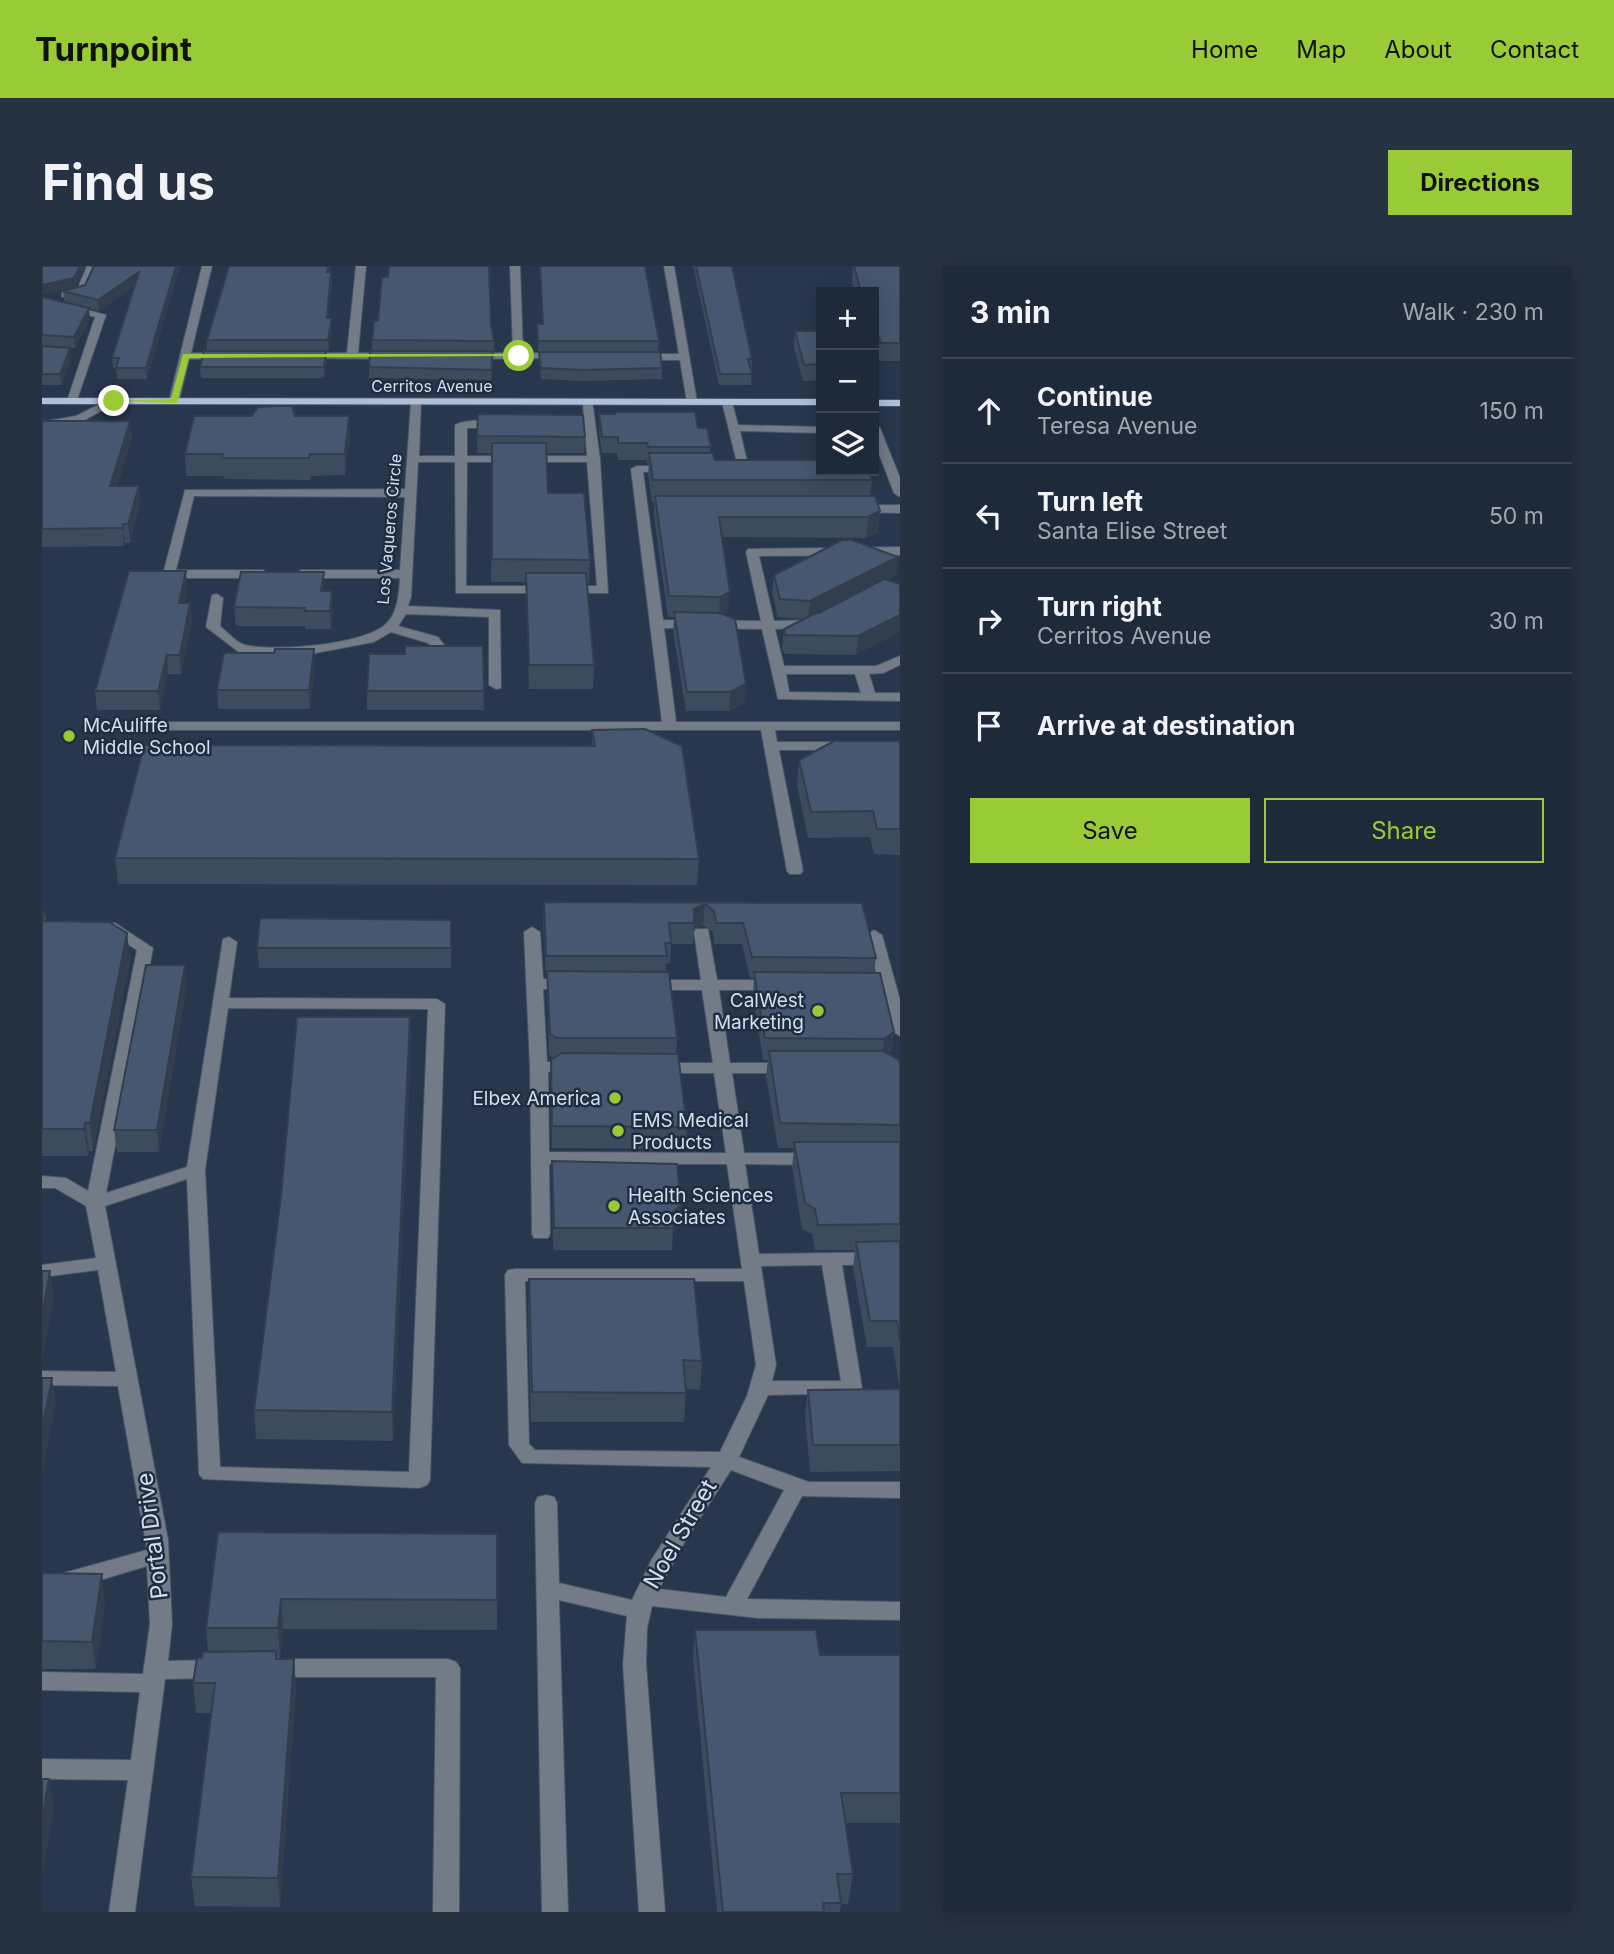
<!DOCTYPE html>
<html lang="en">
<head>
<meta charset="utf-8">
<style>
	body { margin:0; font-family:Inter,sans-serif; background:#263142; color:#f1f3f6 }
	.controls { position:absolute; right:21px; top:21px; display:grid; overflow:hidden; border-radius:0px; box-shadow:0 4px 18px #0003 }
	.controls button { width:63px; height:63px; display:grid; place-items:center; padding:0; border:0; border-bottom:2px solid #3c4554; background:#1e293a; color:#f1f3f6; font:35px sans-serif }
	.stop { position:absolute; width:21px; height:21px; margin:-16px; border:5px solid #99cb36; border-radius:50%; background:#fff }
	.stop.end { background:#99cb36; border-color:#fff; box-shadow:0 2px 7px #0008 }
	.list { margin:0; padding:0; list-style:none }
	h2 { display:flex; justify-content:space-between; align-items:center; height:91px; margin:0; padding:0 28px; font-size:30px }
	h2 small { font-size:23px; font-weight:400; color:#a1a6af }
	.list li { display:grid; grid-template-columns:46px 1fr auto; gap:21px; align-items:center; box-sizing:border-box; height:105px; padding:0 28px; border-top:2px solid #3c4554 }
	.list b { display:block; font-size:26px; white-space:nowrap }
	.list p { margin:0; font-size:23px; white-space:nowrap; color:#a1a6af }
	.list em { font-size:23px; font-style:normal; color:#a1a6af }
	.actions { display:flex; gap:14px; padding:21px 28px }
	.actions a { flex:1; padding:16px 0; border:2px solid #99cb36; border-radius:0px; text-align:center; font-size:24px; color:#99cb36 }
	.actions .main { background:#99cb36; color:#111 }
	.icon { flex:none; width:38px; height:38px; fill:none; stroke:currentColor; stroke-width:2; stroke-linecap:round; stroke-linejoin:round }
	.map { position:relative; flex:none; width:858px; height:1646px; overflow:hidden; border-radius:0px }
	header { display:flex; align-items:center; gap:42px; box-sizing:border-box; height:98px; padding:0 35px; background:#99cb36; color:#111 }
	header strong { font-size:33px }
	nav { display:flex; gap:38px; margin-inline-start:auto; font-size:24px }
	.intro { display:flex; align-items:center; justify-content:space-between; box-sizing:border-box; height:168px; padding:0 42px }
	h1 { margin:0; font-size:49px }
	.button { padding:18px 32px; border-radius:0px; background:#99cb36; color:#111; font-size:24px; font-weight:700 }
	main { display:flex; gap:42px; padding:0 42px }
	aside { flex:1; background:#1e293a; border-radius:0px; box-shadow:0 4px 18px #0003 }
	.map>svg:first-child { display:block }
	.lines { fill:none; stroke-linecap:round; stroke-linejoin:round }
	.minor-casing { stroke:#47556a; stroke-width:2 }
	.major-casing { stroke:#47556a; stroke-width:2 }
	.minor { fill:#737b87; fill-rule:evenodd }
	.major { fill:#afbfd6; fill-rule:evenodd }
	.wall { fill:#3d4b5f }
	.shaded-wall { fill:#323d4e }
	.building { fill:#47576f; stroke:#323d4e; stroke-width:2 }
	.route { fill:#99cb36 }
	.poi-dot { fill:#99cb36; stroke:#1e2d42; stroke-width:2.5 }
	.labels { text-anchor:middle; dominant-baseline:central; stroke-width:5; stroke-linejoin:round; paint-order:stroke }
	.far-street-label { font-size:16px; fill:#d4deec; stroke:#1e2d42 }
	.poi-label { font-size:19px; fill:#d4deec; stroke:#1e2d42; text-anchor:start }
	.near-street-label { font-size:23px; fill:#d4deec; stroke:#1e2d42 }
</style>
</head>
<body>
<header>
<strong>Turnpoint</strong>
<nav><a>Home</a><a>Map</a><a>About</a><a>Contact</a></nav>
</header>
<div class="intro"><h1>Find us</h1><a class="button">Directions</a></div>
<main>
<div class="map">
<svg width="858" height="1646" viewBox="0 0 858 1646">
	<rect width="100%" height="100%" fill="#28374d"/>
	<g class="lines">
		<defs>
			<path id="minor" d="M45,0L53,2L42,28L20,31V27L35,24Z
				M160,0H170L149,87H182L187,90L182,93H147L137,135L132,138L127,135Z
				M314,0H324L316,87H350L355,90L350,93L259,92L258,90L263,87H305Z
				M468,0H478L481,87H522L527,90L526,92L427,93L422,90L427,87H471Z
				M622,0H632L655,136L650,139L645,136L638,94H595L590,91L595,88H637Z
				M0,32L64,49L34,137L25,135L53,51L0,38Z
				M68,133L77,135L41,155L0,162V156L34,150Z
				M374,133L379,136L377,190H413V159C423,153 453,153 463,159L457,162H425V190H545L543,163L520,162L514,159L520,156H542L541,136L550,134L558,193L566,327H414L413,196H376L369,331L366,340L458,344L459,422L454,423L447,419V351L364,348L356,360L396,371L403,380L401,389L394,393L387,389L389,380L386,377L349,366L332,376L268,388L198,387L164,361L170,329L175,328L181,332L178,360C185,366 195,377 203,379C232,386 324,379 345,357C356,346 357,327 358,312H259L253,308L259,304H358L363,231L152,230L134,304H221L227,308L221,312H127L121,308L143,224L363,223L369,136ZM425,196H545L555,320H424Z
				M685,133L690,136L696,159L779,161V167L698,165L706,200L719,203L713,206L697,205L680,136Z
				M832,159L838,162L858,212V231L852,227L832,175Z
				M595,200H631L637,203L631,206H601L621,354L719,355L704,286L706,283L858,281V289L717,290L732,355L773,354L780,358L773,362L733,363L742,400H834L858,390V399L841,407L827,408L833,427H858V435L736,433L720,363L622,362L634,456H858V464H733L735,476H806L813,480L806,484H737L761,605L758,608H748L745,605L719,464H82L75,460L82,456H620L589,203ZM744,408H813L819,427L747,426Z
				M814,239H858V247L810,246L808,243Z
				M73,657L111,682L64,927L145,901L181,673L187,671L195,676L187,732L395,733L403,738L388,1214L385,1219L377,1222L161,1213L157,1208L145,913L63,940L126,1274L130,1358L126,1395L176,1394L184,1397L188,1403L184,1409L176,1412L123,1413L93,1646H67L86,1514L0,1513V1493L89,1494L98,1426L0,1424V1406L101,1408L108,1358L105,1300L18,1326H0V1308H18L105,1284L76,1120L0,1119V1105L74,1106L56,1004L0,1011V999L54,992L44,940L13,922H0V910L24,912L46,925L95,684L59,662L61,659ZM186,742L386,743L367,1206L178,1201L163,904Z
				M490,661L498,666L501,713L528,714L536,719L528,724L501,723L505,796H532L541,801L532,806H506L507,886L684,887L672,807H616L607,802L616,797H671L660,724H605L597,719L605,714H659L652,666L654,663H666L675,714H734L742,719L734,724H677L688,797H749L758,802L749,807H690L702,887H775L784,893L775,899L703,898L717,988L858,986V998L800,999L820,1122L817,1127L726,1129L697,1191L767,1216H858V1232L760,1230L705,1333L858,1336V1354L716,1352L610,1340L605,1362L604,1398L623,1646H597L581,1398L585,1350L517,1334L526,1646H500L493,1237L496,1231L504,1229L512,1231L515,1237L517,1317L590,1334L610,1293L669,1201L480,1197L467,1179L463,1009L466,1004L473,1003H700L685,898H507L508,968L506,972H492L490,968L488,801L482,666ZM780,999L799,1115H730L734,1099L719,1000ZM483,1015H702L714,1099L705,1130L678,1186L493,1184L487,1178ZM689,1204L742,1224L684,1331L617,1323L642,1277Z
				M832,664L840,669L858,734V770L850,765L824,669Z
				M229,1393H406L414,1396L418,1402L417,1646H391L394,1411H229L221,1408L217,1402L221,1396Z"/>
			<path id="major" d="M0,132L779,133V139L0,138Z
				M832,134H858V140H832Z"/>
		</defs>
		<use href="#minor" class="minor-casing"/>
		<use href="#major" class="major-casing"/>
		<use href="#minor" class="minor"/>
		<use href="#major" class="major"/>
	</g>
	<path class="wall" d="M52,0H138L105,113H75L74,102H71L70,92L92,20L57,45L22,35L21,25L43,19Z
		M288,0L287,6H289L290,16L286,52L290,62L287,84H165V74Z
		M498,0H603L617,75L616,85H496L495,58H501Z
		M651,0H690L710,93L709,119H677Z
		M811,0H858V95H837L832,80V26H789V22H812L810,17Z
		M0,31L48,52L33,82L0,79Z
		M449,58L452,75V85L330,84V74Z
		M753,65H779V114L761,115L752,81Z
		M0,80L29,93L20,119H0Z
		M497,86L620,102V113L541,115L499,113Z
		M285,96L282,112H159L158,101Z
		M451,96L449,114L327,112V101Z
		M436,148L543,171L542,187H504L506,227L548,294L547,317H545L552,399L551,423H487L484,316H449L450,187H435Z
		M557,148L656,162L669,181L668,187L673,194L830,214L828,230L838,245L836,266L824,272L680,271L686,347L682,349L704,418L703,437L687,445H644L631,365L632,351H626L612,250V236H610L606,209L607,197H605V194H576L575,187H560L557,165Z
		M253,150H307L308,172L303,209L269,210L268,214L182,213L181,210H144L143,188Z
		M0,155H88L90,173L75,220L98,238L88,277H83L82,280L0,281Z
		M856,291L854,309L845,314L814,389L742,388L740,382L742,363L762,353L736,351L730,326L732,309Z
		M145,323L142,337H148L150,355L139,408H126L118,444H55L53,425Z
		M282,325H290L291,343L289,363H263V360H194L192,341Z
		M441,380L442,444H325V425L363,388Z
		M272,383L273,402L268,443H176L175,424Z
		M550,464L657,593L655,619L76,618L73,592L550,480Z
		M858,475V589L832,588L828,571L766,572L755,519L757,494Z
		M502,636L820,637L834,692L832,707L852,766L849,787L847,788L858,799V1205L768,1206L763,1150L766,1124L858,1123L851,1081H825L811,1001L813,984H773L770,968L760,963L750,901L752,882H736L724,810L726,794H721L711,727L712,712H708L700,678H672L671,666L661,659L652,663L651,678H629L628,698L624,697V706L635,772L634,788L645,861L644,883L510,882L509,794L512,792L507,789L505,710H504L501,656Z
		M0,646H3L5,655L85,667L88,694L51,885H47L46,890H0Z
		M409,654V702H217L215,682Z
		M145,720L117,886H75L72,864Z
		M368,751L369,778L351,1175L214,1173L212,1144Z
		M510,895L638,961L631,966L630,984H511Z
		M487,1013L660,1095L658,1124L644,1123L642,1156H489L486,1041Z
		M176,1266L455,1334V1364L241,1363L238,1392H235V1393H252L254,1423L238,1641L153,1640L149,1611L169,1447H154L151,1417L160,1392L166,1386L164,1362Z
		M0,1307L63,1335L54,1403H0Z
		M653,1364L778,1389H858V1557H803L811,1608L806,1638H799L798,1646H675L651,1394Z"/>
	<path class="shaded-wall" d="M38,0H44L33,22L0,29V19Z
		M134,0H138L105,113L104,102Z
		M97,6L98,16L57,45L56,34Z
		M289,6L290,16L285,62V52Z
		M47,42L48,52L33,82L32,71Z
		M290,52V62L287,84L286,74Z
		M28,82L29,93L20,119L18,108Z
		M284,85L285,96L282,112V101Z
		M307,150L308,172L303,209V188Z
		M88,155L90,173L70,238L68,220Z
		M97,220L98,238L88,277L86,258Z
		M838,245L836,266L824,272L826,251Z
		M81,258L83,277L82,280L81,262Z
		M856,291L854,309L772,351V348L770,347L769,352L766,353L768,335Z
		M144,305L145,323L138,355L137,337Z
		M282,306V324L280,343L279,325Z
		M290,325L291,343L289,363L288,345Z
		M688,326L686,347L677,352L678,331Z
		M148,337L150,355L139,408L138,389Z
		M858,349V366L814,389L816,370Z
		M272,383L273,402L268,443L267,424Z
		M125,389L126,408L118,444L116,425Z
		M704,418L703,437L687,445L688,426Z
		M663,638L661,659L652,663V643Z
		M85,667L88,694L51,885L48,857Z
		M143,699L145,720L117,886L115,864Z
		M368,751L369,778L351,1175L350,1146Z
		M852,766L849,787L840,794L842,773Z
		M43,857L47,885L46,890L42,863Z
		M639,939L638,961L631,966L630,947Z
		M8,1005L12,1031L0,1095V1049Z
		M10,1112L14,1138L0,1210V1163Z
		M60,1308L63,1335L54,1403L50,1376Z
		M239,1333L241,1363L238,1392L236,1362Z
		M252,1393L254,1423L238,1641L236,1612Z
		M7,1513L12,1543L0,1612V1553Z"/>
	<path class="building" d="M0,0H38L32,12L0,19Z
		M52,0H134L104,102H74L77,92H70L97,6L56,34L21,25L43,19Z
		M187,0H286L285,6H289L285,52H290L286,74H165Z
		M347,0H447L449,58L452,75L330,74L332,55H336L340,11H346Z
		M498,0H603L617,75H496L495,58H501Z
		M654,0H690L710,93H706L710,108H678Z
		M812,0H858V77H839L832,58V26H790L789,22H818Z
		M0,31L47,42L32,71L0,69Z
		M753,65H779V98L762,99Z
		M0,80L28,82L18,108H0Z
		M162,85H284L282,101H158Z
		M328,85H451L449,104L327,101Z
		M497,86H618L620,102L541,104L499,102Z
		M233,140H250L253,150H307L303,188H268L267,192H180L181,188H143L152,150H210L216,141Z
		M573,146H653L656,162H665L669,181H606L605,177H576V171H560L557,148H573Z
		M436,148L541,149L543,171L435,170Z
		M0,155H88L68,220H97L86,258H81V262L0,263Z
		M450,177H504L506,227H542L548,294L450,293Z
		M607,187H671L673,194H779V205H827L830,214H611Z
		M613,230H833L838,245L826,251H677L688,326L678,331L627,330Z
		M800,274H810L856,291L768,335L738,333L732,309Z
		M87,305H144L137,337H148L138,389H125L116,425H53Z
		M199,306H282L279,325H290L288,345H263V342L192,341Z
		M484,307H544L552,399H487Z
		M842,313L858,318V349L816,370L743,369L742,363L772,348L770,347H777Z
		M632,346L678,347L693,353L704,418L688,426H645Z
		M363,380H441L442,425H325L327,388H363Z
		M233,383H272L267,424H175L182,387H232Z
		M603,463L640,480L657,593L73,592L102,479L553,480L550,464Z
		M792,475H858V563H835L831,545L769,546L757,494Z
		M502,636L820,637L834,692L710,691L701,657H674L672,645L663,638L652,643V657H627L629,677H623L625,690H504Z
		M0,646H3L0,655L67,656L85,667L48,857H43L42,863H0Z
		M218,652L409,654V682H215Z
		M104,699H143L115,864H72Z
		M505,705L627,706L635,772H515L508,768Z
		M712,706L838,707L852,766L842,773L723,772Z
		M255,751H368L350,1146L212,1144L239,930Z
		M727,785H841L857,794L858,799V859L738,857Z
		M520,787L636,788L645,861L510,860L509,794Z
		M752,876H858V958L776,959L773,943L763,937Z
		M510,895L635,898L639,939L630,947L632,962H512Z
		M858,975V1075L855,1055H828L814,976Z
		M0,1005H8L0,1049Z
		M487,1013H652L660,1095L641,1094L644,1127L490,1126Z
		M0,1112H10L0,1163Z
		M858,1123V1179H771L766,1124Z
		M176,1266L455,1268V1334L239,1333L236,1362H164Z
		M0,1307L60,1308L50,1376L0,1375Z
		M653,1364H774L778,1389H858V1527H799L811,1608H795L799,1637H781L782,1646H681Z
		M234,1385V1393H252L236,1612L149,1611L173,1417H151L155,1392H160L161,1386Z
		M0,1513H7L0,1553Z"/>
	<path class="route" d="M141,88H477L480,90L147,92L135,137L68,135L129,133Z"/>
	<g class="poi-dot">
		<circle cx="27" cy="470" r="7"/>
		<circle cx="776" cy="745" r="7"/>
		<circle cx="573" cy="832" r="7"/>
		<circle cx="576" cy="865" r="7"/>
		<circle cx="572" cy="940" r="7"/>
	</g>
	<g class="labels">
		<g class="far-street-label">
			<text x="390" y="120">Cerritos Avenue</text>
			<text transform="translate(347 263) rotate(-85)">Los Vaqueros Circle</text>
		</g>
		<g class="poi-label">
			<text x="41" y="459">McAuliffe<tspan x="41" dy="22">Middle School</tspan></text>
			<text x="762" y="734" text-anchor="end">CalWest<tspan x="762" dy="22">Marketing</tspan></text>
			<text x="559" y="832" text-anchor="end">Elbex America</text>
			<text x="590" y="854">EMS Medical<tspan x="590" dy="22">Products</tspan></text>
			<text x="586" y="929">Health Sciences<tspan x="586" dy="22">Associates</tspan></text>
		</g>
		<g class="near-street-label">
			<text transform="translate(638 1268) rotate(-60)">Noel Street</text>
			<text transform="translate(110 1270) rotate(-97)">Portal Drive</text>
		</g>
	</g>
</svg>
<div class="controls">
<button>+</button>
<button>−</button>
<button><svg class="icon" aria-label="layers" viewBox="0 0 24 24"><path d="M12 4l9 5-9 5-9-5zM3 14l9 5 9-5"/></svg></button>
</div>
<div class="stop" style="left:477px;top:90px"></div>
<div class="stop end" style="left:72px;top:135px"></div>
</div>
<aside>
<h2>3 min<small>Walk · 230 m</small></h2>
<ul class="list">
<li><svg class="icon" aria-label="ahead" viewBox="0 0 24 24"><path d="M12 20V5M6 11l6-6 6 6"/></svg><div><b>Continue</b><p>Teresa Avenue</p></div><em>150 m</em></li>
<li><svg class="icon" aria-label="left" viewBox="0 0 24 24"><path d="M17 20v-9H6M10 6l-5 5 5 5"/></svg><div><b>Turn left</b><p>Santa Elise Street</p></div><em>50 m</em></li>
<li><svg class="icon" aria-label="right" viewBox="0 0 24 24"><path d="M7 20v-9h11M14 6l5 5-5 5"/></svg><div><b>Turn right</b><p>Cerritos Avenue</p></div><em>30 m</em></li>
<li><svg class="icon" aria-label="arrive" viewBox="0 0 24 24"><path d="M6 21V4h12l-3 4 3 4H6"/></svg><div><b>Arrive at destination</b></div></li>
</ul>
<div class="actions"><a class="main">Save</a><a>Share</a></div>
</aside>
</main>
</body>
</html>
